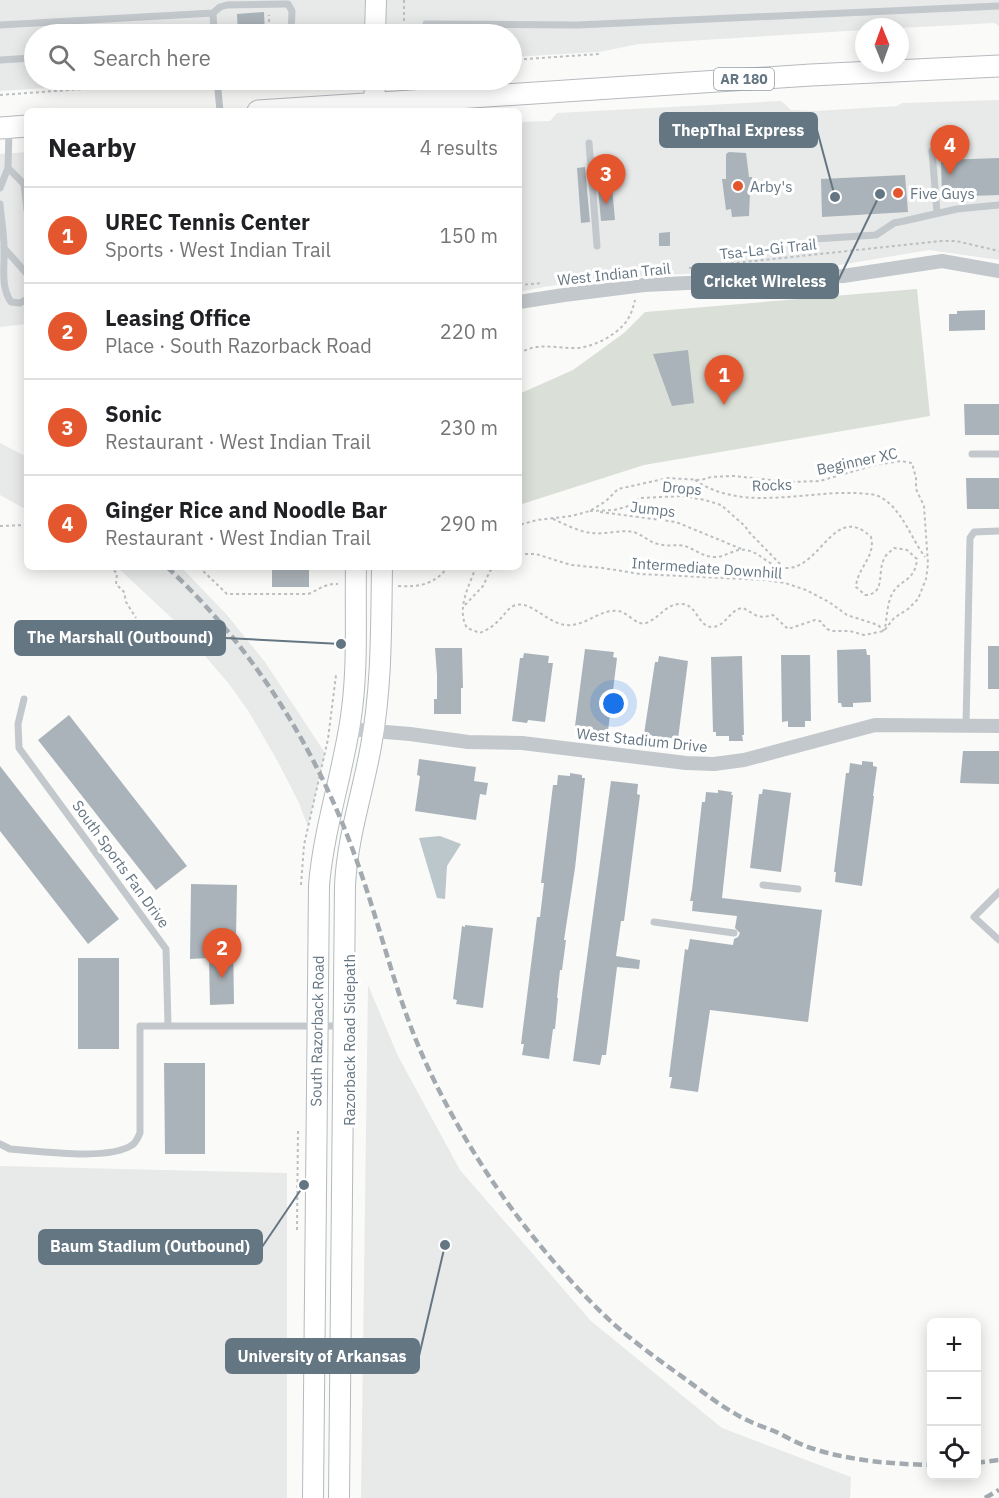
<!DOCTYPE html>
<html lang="en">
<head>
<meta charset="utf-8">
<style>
	body { margin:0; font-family:"IBM Plex Sans",sans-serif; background:#f2f2f2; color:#202124 }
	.controls { position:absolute; right:18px; bottom:18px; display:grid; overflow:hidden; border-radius:9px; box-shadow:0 3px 15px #0003 }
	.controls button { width:54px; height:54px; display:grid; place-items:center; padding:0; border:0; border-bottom:2px solid #e0e0e0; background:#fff; color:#202124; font:30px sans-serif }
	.compass { position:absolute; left:855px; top:18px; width:54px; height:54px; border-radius:50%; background:#fff; box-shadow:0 3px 15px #0003; rotate:359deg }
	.you { position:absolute; left:614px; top:704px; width:21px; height:21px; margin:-15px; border:4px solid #fff; border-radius:50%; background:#1a73e8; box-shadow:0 0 0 9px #1a73e833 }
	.badge { display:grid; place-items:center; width:39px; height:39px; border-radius:50%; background:#e4572e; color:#fff; font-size:20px; font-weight:700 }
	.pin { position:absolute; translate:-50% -50px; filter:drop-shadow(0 2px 3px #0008) }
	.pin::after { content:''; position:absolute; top:32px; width:21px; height:18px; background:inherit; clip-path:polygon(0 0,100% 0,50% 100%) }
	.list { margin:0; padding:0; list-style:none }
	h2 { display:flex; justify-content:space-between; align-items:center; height:78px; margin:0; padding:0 24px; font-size:26px }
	h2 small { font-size:20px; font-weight:400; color:#757577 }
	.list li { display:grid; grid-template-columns:39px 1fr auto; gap:18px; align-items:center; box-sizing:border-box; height:96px; padding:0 24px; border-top:2px solid #e0e0e0 }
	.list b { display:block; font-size:22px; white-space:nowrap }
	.list p { margin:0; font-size:20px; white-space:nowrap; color:#757577 }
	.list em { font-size:20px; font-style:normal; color:#757577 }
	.icon { flex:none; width:33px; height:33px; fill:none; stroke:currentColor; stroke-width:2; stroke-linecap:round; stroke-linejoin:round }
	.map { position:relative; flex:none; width:999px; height:1498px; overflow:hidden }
	.search { position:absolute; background:#fff; box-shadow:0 3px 15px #0003; left:24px; top:24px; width:498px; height:66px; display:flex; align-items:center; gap:15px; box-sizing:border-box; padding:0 21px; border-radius:33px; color:#757577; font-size:22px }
	.panel { position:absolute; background:#fff; box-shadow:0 3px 15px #0003; left:24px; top:108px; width:498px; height:462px; border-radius:9px }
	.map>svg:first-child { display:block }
	.built { fill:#e8e9e9 }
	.green { fill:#dadfd7 }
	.water { fill:#bbc7cb }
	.building { fill:#aab3b9 }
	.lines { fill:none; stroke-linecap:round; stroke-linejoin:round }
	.secondary-casing { stroke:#b3babf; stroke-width:22 }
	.primary-casing { stroke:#b5babe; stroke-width:23 }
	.path { stroke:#bbbfc2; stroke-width:2; stroke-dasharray:3 3; stroke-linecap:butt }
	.service { stroke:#c3c8cc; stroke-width:7 }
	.minor { stroke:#c3c8cc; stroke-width:14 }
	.secondary { stroke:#fff; stroke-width:20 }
	.primary { stroke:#fff; stroke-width:21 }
	.rail { stroke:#a2aab0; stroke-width:4.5; stroke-dasharray:9 4.5; stroke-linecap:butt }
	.poi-dot { fill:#e4572e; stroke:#fff; stroke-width:2 }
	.labels { text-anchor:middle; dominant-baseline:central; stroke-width:6; stroke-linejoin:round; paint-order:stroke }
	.shield { fill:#fff; stroke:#939fa8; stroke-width:1.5 }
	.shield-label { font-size:14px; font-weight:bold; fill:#657683 }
	.poi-label { font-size:15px; fill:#657683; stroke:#fff; text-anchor:start }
	.street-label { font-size:15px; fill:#657683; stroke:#fff }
	.leader { fill:none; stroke:#657683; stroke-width:2 }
	.callout-dot { fill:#657683; stroke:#fff; stroke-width:2 }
	.callout { fill:#657683; stroke:#657683; stroke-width:2 }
	.callout-label { font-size:16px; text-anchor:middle; font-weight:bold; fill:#fff }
</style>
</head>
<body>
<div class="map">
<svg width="999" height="1498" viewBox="0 0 999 1498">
	<rect width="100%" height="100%" fill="#fafaf8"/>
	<path class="built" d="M0,0H999V26L994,23L900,28L864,27V30L639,44L599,52L512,57V34H34V80H173L0,91Z
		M999,100V260L929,250L834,266L626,277L549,286L519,292V122L550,121L557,113L781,101L791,110L816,111L897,106L902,103Z
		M27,152V324L0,327V154Z
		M0,443L27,457V510L0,495Z
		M117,567H181L227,615L265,662L325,753L308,827L299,803L278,762L249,712L229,684L177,623Z
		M368,985L398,1056L460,1170L591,1321L722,1428L851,1477L850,1498H361Z
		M0,1166L287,1173V1498H0Z"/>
	<path class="green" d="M917,289L930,416L644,465L519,505V394L573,370L624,333L645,312Z"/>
	<path class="water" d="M440,836L461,844L447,866L445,899L437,898L419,838Z"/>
	<path class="building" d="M264,12L265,34H238L237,14Z
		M729,152L746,153L749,177H752L753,192H750L749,216L732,217L731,209L726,210L722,179H726V154Z
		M999,158V195L942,197L941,160Z
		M614,165L616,187H612L615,220L601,221L596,166Z
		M585,167L590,222L581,223L577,168Z
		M905,175L908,212L822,217L821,179Z
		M670,232V246H659V233Z
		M985,310V330L949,331V314H957V311Z
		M688,350L694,403L672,406L653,354Z
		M964,404H999V435H965Z
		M966,478H999V509H967Z
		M272,567H309V587H272Z
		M988,646H999V689H988Z
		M435,648H462L463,688H461V714H434V699H437V675Z
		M585,649L614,652L613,657L617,658L608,731L600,730V734L587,733L588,728L575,726Z
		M866,649L867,655H870L871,702L853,703V707H842L841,703H838L837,650Z
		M524,653L549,656L548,663H553L545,722L528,720L527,723L512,721L520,658H523Z
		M781,655H810L811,721H805V727H788V721L782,722Z
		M659,656L688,661L678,739L665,737L664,742L651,740L652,735L644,734L655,662H658Z
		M742,656L744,735H742L743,741H729V736H716V732H713L711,657Z
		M69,715L187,866L156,890L38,740Z
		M963,751H999V784L960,783Z
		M419,759L476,767L474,781L488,783L486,795L480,794L476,820L415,811L420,776L417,775Z
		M862,761L873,762V766L877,767L873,796H874L862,886L835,882L836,872H834L846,773H849L850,763L862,765Z
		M0,766L119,919L88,944L0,831Z
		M570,773L582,775V778H585L575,868L564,940H566L562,970H560L557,998H558L555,1029H553L549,1059L522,1055L524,1044H521L537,917H540L544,883H541L553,785H557L558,775L570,776Z
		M611,781L638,784L637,794L640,795L624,921H621L616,956L640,960L639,969L617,967L606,1055H602L600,1065L573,1061Z
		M763,789L791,793L781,872L750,868L759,794H762Z
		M718,790L732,792L731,795H733L722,898L822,910L808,1022L710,1010L698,1092L670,1088L672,1077H669L685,949L688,950L690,939L733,945L734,939L738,937L740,933L735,928L737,916L692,911L693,901H690L692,890L702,802H705L706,792L718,793Z
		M191,884L237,885L236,937H233L234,1004L210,1005L209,958L190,959Z
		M465,925L493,928L483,1008L456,1004L457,1000L453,999L462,926L465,927Z
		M78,958H119V1049H78Z
		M164,1063H205V1154H165Z"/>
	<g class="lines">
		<defs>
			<path id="secondary" d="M375,34L376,0
				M374,111L375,80
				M313,1498L319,885C324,825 345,768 352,709C358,662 355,614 356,567
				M339,1498L345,886C347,838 363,792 371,746C382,687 381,627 382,567"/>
			<path id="primary" d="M258,111L811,75L999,66
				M0,128L27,126"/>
		</defs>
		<use href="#secondary" class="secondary-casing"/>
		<use href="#primary" class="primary-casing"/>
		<path class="path" d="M404,0V34
			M269,34V15
			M512,60L599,54
			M338,80V87
			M0,95L208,80
			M689,268L941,241H956L999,251
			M519,285L543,283
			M519,354C538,341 556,349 577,348C594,347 616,335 626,322C631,315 633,308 635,300
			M695,480C747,516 817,485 876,495C901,505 910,537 925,557
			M590,511L614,510L626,507L640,498L682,496L705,500L721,505L745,526L748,531L782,566
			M600,512L676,522L744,550
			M553,519C565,524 579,532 592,533C605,535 620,529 633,532C642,534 649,542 658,544C667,547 677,544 685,546C696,550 703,557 715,557C726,557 735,548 746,550C763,553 768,568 788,568C821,567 835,502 871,537C876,557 857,568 856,587L865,595C886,594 877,573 884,559C886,554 890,552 894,548L907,550L917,559C915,582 901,578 892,594C887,604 887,617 885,628
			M0,526L27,525
			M519,554H536L571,565L603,568L640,574L765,580L785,583L806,590L829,602L847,615L878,625L884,631
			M109,567L117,573L116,584L124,592L126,602L136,618
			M199,567L227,594H308C319,590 325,583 338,584
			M476,567C469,586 456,609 467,628L480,633C487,630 494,626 499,620C505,615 508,607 516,605C532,601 548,624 566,625C585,627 599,609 618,611C628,612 636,626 646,623C660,618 666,603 682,604C697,604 698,628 713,627C726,626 730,609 743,608L757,616L764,617L773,615L788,629L815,620L820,621L827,629L832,631H850L864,635L884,631L894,618L908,609L918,599L926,579L928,564L924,506L916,489V478L912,463L901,461L875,465L820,481L789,482L734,476L711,477L701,480L668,478L618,489L606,501L590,511L571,516L537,520L519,525
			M398,586C419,587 434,585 448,567
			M465,605L483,586L490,571L494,567
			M301,885L304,845L328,739L336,675
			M297,1230L298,1130"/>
		<path class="service" d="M213,13L214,34
			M426,24L578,25L999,6
			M0,25L213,13L220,7L227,5L285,4H288L292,11L291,34
			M0,60L34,58
			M217,80L220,111
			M589,143L597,246
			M932,151L937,213
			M8,168L24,184L27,210
			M0,188L8,168L9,130
			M0,204C1,218 4,233 4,247C5,266 0,286 11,302L20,303L27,299
			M815,239L876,235L894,223L904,221L957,209L999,205
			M4,248L27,274
			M972,454H999
			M24,699L18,724L19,748L166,949L168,1026H341
			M966,725L970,538L974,532L999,531
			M763,885L798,889
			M999,892L974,917L999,940
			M654,922L734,933
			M0,1144L10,1149C39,1151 109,1161 132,1145C136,1143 138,1137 140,1133V1026H168"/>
		<path class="minor" d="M519,302L564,295L644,285L843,276L942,261L999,271
			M349,729L410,734L468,742L522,743L686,763L714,764L744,760L875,725L999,726"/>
		<use href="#secondary" class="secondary"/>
		<use href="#primary" class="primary"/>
		<path class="rail" d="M167,567C258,652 323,759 362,876C385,943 399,1007 430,1072C473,1162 532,1245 604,1315C629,1339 659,1360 688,1381C703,1392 718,1404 734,1413C746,1421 761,1426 774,1431C787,1437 800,1445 814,1449C852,1461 892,1464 932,1465
			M976,1463L999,1460
			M985,1498L999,1490"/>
	</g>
	<g class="poi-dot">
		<circle cx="738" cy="186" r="6"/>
		<circle cx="898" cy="193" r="6"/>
	</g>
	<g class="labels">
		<rect class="shield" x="714" y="68" width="60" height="22" rx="4.5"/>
		<g class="shield-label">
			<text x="744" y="79">AR 180</text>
		</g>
		<g class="poi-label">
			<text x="750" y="186">Arby's</text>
			<text x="910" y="193">Five Guys</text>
		</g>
		<g class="street-label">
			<text transform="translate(768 249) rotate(-6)">Tsa-La-Gi Trail</text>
			<text transform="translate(614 274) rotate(-6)">West Indian Trail</text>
			<text transform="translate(857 461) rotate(-12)">Beginner XC</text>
			<text transform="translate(772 485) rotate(-2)">Rocks</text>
			<text transform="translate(682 488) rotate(5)">Drops</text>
			<text transform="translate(653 509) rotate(7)">Jumps</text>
			<text transform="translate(707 568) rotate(4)">Intermediate Downhill</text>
			<text transform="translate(642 740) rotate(6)">West Stadium Drive</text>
			<text transform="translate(121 864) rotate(54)">South Sports Fan Drive</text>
			<text transform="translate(317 1031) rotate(-89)">South Razorback Road</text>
			<text transform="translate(349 1040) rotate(-90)">Razorback Road Sidepath</text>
		</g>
	</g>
	<path class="leader" d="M835 197L817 130M880 194L838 281M341 644L225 638M304 1185L262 1247M445 1245L419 1356"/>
	<g class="callout-dot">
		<circle cx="835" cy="197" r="6"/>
		<circle cx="880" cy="194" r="6"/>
		<circle cx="341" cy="644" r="6"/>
		<circle cx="304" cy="1185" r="6"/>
		<circle cx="445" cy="1245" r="6"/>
	</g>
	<g class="callout">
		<rect x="660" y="113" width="157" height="34" rx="6"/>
		<rect x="692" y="264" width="146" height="34" rx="6"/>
		<rect x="15" y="621" width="210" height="34" rx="6"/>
		<rect x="39" y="1230" width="223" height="34" rx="6"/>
		<rect x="226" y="1339" width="193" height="34" rx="6"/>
	</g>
	<g class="callout-label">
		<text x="738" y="136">ThepThai Express</text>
		<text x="765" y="287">Cricket Wireless</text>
		<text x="120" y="643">The Marshall (Outbound)</text>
		<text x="150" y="1252">Baum Stadium (Outbound)</text>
		<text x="322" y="1362">University of Arkansas</text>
	</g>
</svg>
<div class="controls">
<button>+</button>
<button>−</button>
<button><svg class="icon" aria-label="locate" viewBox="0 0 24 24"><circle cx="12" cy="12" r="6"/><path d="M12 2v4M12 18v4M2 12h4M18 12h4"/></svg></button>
</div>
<svg class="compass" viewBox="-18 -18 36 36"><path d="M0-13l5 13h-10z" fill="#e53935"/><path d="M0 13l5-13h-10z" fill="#757577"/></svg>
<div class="you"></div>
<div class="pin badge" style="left:724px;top:405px">1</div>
<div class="pin badge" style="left:222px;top:978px">2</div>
<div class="pin badge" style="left:606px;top:204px">3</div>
<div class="pin badge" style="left:950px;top:175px">4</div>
<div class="search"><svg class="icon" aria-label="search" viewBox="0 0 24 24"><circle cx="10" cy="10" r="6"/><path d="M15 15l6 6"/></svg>Search here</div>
<section class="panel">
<h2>Nearby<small>4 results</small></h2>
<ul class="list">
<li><span class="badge">1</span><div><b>UREC Tennis Center</b><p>Sports · West Indian Trail</p></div><em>150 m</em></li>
<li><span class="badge">2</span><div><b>Leasing Office</b><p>Place · South Razorback Road</p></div><em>220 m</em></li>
<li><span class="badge">3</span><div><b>Sonic</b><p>Restaurant · West Indian Trail</p></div><em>230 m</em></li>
<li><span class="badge">4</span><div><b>Ginger Rice and Noodle Bar</b><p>Restaurant · West Indian Trail</p></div><em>290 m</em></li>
</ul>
</section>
</div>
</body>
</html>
